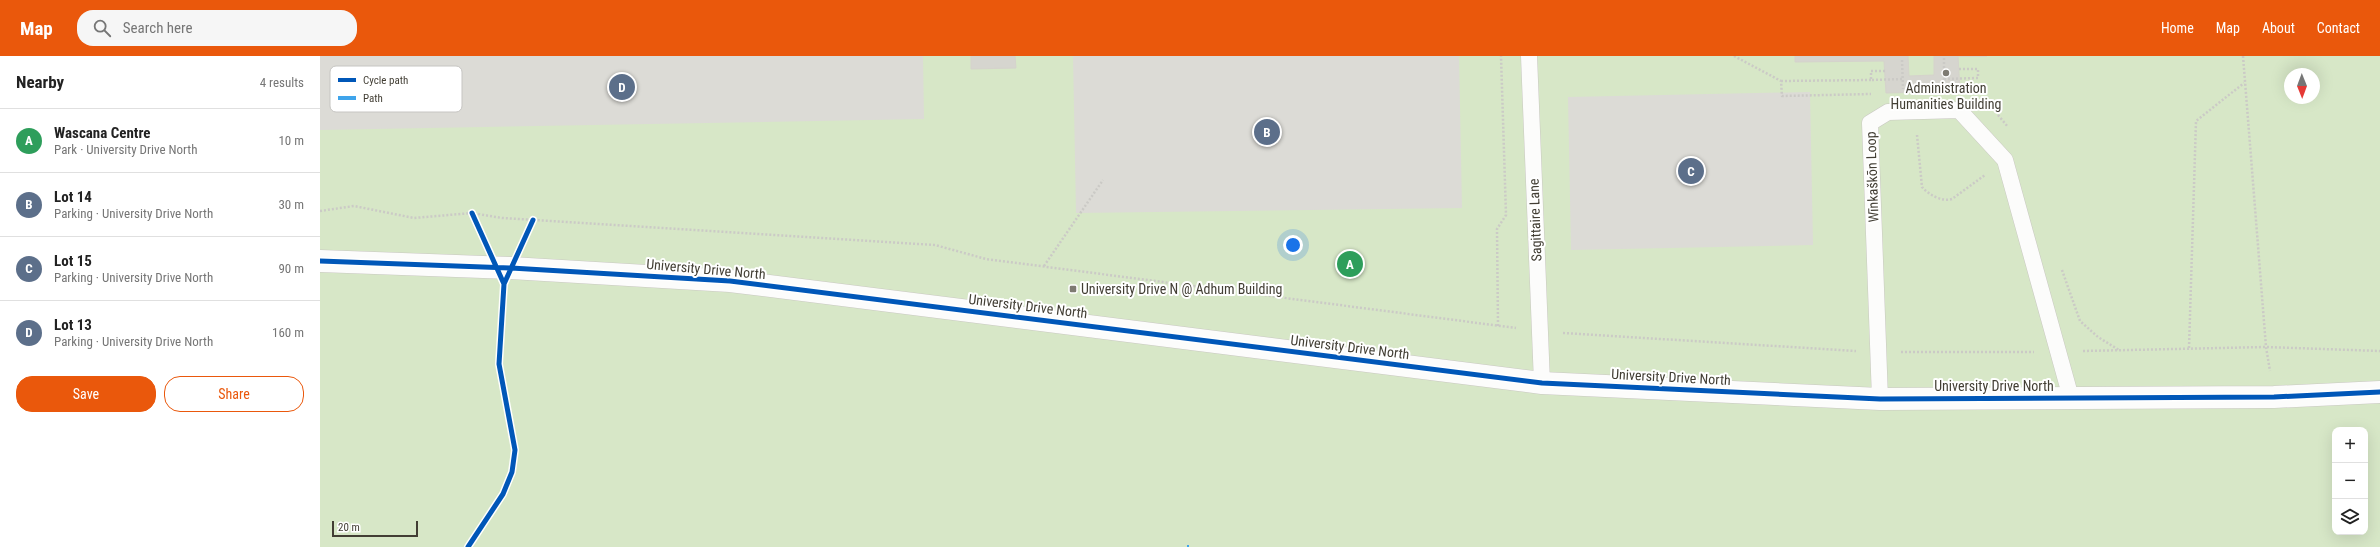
<!DOCTYPE html>
<html lang="en">
<head>
<meta charset="utf-8">
<style>
	body { margin:0; font-family:"Roboto Condensed",sans-serif; background:#f6f6f6; color:#222 }
	.controls { position:absolute; right:12px; bottom:12px; display:grid; overflow:hidden; border-radius:8px; box-shadow:0 4px 16px #0002 }
	.controls button { width:36px; height:36px; display:grid; place-items:center; padding:0; border:0; border-bottom:1px solid #e0e0e0; background:#fff; color:#222; font:20px sans-serif }
	.compass { position:absolute; left:1964px; top:12px; width:36px; height:36px; border-radius:50%; background:#fff; box-shadow:0 4px 16px #0002; rotate:179deg }
	.scale { position:absolute; left:12px; bottom:10px; width:86px; box-sizing:border-box; padding-left:4px; border:2px solid #423e34; border-top:0; font-size:11px; line-height:14px; white-space:nowrap; color:#423e34; -webkit-text-stroke:3px #fff; paint-order:stroke }
	.you { position:absolute; left:973px; top:189px; width:14px; height:14px; margin:-10px; border:3px solid #fff; border-radius:50%; background:#1a73e8; box-shadow:0 0 0 6px #1a73e833 }
	.badge { display:grid; place-items:center; width:26px; height:26px; border-radius:50%; background:#ea580c; color:#fff; font-size:13px; font-weight:700 }
	.pin { position:absolute; translate:-50% -50%; border:2px solid #fff; box-shadow:0 1px 4px #0006 }
	.list { margin:0; padding:0; list-style:none }
	h2 { display:flex; justify-content:space-between; align-items:center; height:52px; margin:0; padding:0 16px; font-size:17px }
	h2 small { font-size:13px; font-weight:400; color:#767676 }
	.list li { display:grid; grid-template-columns:26px 1fr auto; gap:12px; align-items:center; box-sizing:border-box; height:64px; padding:0 16px; border-top:1px solid #e0e0e0 }
	.list b { display:block; font-size:15px; white-space:nowrap }
	.list p { margin:0; font-size:13px; white-space:nowrap; color:#767676 }
	.list em { font-size:13px; font-style:normal; color:#767676 }
	.actions { display:flex; gap:8px; padding:12px 16px }
	.actions a { flex:1; padding:9px 0; border:1px solid #ea580c; border-radius:16px; text-align:center; font-size:14px; color:#ea580c }
	.actions .main { background:#ea580c; color:#fff }
	.icon { flex:none; width:22px; height:22px; fill:none; stroke:currentColor; stroke-width:2; stroke-linecap:round; stroke-linejoin:round }
	.map { position:relative; flex:none; width:2060px; height:491px; overflow:hidden }
	header { display:flex; align-items:center; gap:24px; box-sizing:border-box; height:56px; padding:0 20px; background:#ea580c; color:#fff }
	header strong { font-size:19px }
	nav { display:flex; gap:22px; margin-inline-start:auto; font-size:14px }
	.search { width:280px; height:36px; background:#f6f6f6; display:flex; align-items:center; gap:10px; box-sizing:border-box; padding:0 14px; border-radius:16px; color:#767676; font-size:15px }
	main { display:flex }
	aside { flex:1; background:#fff }
	.map>svg:first-child { display:block }
	.green { fill:#d7e7c7; fill-rule:evenodd }
	.parking { fill:#dcdbd6 }
	.building { fill:#d6d5cf; stroke:#d5d3cc }
	.lines { fill:none; stroke-linecap:round; stroke-linejoin:round }
	.service-casing { stroke:#c9c8c2; stroke-width:17 }
	.minor-casing { stroke:#c9c8c2; stroke-width:23 }
	.path { stroke:#cbcac6; stroke-width:2.5; stroke-dasharray:2 2; stroke-linecap:butt }
	.service { stroke:#fcfcfb; stroke-width:16 }
	.minor { stroke:#fcfcfb; stroke-width:22 }
	.quiet { stroke:#3fa4eb; stroke-width:4; stroke-dasharray:8 4; stroke-linecap:butt }
	.cycleway-casing { stroke:#fff; stroke-width:8 }
	.cycleway { stroke:#0057b8; stroke-width:5 }
	.poi-dot { fill:#7e7b72; stroke:#fff; stroke-width:1.5 }
	.labels { text-anchor:middle; dominant-baseline:central; stroke-width:4; stroke-linejoin:round; paint-order:stroke }
	.poi-label { font-size:14px; fill:#423e34; stroke:#fff }
	.street-label { font-size:14px; fill:#423e34; stroke:#fff }
	.key { fill:#fff; stroke:#c6c5c2; stroke-width:1 }
	.key-label { font-size:11px; fill:#423e34 }
</style>
</head>
<body>
<header>
<strong>Map</strong>
<div class="search"><svg class="icon" aria-label="search" viewBox="0 0 24 24"><circle cx="10" cy="10" r="6"/><path d="M15 15l6 6"/></svg>Search here</div>
<nav><a>Home</a><a>Map</a><a>About</a><a>Contact</a></nav>
</header>
<main>
<aside>
<h2>Nearby<small>4 results</small></h2>
<ul class="list">
<li><span class="badge" style="background:#2e9e5b">A</span><div><b>Wascana Centre</b><p>Park · University Drive North</p></div><em>10 m</em></li>
<li><span class="badge" style="background:#5c6f8a">B</span><div><b>Lot 14</b><p>Parking · University Drive North</p></div><em>30 m</em></li>
<li><span class="badge" style="background:#5c6f8a">C</span><div><b>Lot 15</b><p>Parking · University Drive North</p></div><em>90 m</em></li>
<li><span class="badge" style="background:#5c6f8a">D</span><div><b>Lot 13</b><p>Parking · University Drive North</p></div><em>160 m</em></li>
</ul>
<div class="actions"><a class="main">Save</a><a>Share</a></div>
</aside>
<div class="map">
<svg width="2060" height="491" viewBox="0 0 2060 491">
	<rect width="100%" height="100%" fill="#edece6"/>
	<path class="green" d="M0,0H2060V491H0ZM1970,18H1994V42H1970ZM2015,374H2045V476H2015Z"/>
	<path class="parking" d="M0,0H603L604,63L0,74Z
		M753,0H1139L1142,152L756,157Z
		M1490,36L1493,189L1251,194L1248,41Z"/>
	<path class="building" d="M651,0H695L696,12L651,13Z
		M1475,0H1588L1589,20L1614,19V0H1667H1638L1640,35L1566,37L1564,5L1475,6Z"/>
	<g class="lines">
		<defs>
			<path id="service" d="M1209,0L1222,327
				M1560,343L1550,67L1568,56L1639,54L1685,104L1751,342"/>
			<path id="minor" d="M0,205L191,212L410,225L1222,327L1560,343L1954,341L2060,336"/>
		</defs>
		<use href="#service" class="service-casing"/>
		<use href="#minor" class="minor-casing"/>
		<path class="path" d="M1414,0L1461,25L1462,40L1551,38
			M1923,0L1946,291L1950,315
			M1624,2V32
			M1582,4L1583,33
			M1565,15H1551V24L1582,23
			M1624,23L1658,22V13H1639
			M1461,25L1551,24
			M1678,59L1688,71
			M1597,79L1602,131C1609,139 1622,146 1632,143L1665,119
			M0,155L34,150L94,162L152,157L182,162L615,189L666,203L1196,272
			M724,210L783,124
			M1742,214L1760,265L1778,281L1799,294
			M1178,270L1177,173L1186,159L1181,0
			M1243,277L1536,295
			M1869,292L1876,65L1924,27
			M1763,295L1946,291L2060,295
			M1581,296H1714"/>
		<use href="#service" class="service"/>
		<use href="#minor" class="minor"/>
		<path class="quiet" d="M867,491H869"/>
		<defs>
			<path id="cycleway" d="M152,157L184,228
				M0,205L191,212L410,225L1222,327L1560,343L1954,341L2060,336
				M148,491L183,438L192,416L195,394L179,308L184,228L213,164"/>
		</defs>
		<use href="#cycleway" class="cycleway-casing"/>
		<use href="#cycleway" class="cycleway"/>
	</g>
	<g class="poi-dot">
		<circle cx="1626" cy="17" r="4"/>
		<rect x="749" y="229" width="8" height="8" rx="2"/>
	</g>
	<g class="labels">
		<g class="poi-label">
			<text x="1626" y="32">Administration<tspan x="1626" dy="16">Humanities Building</tspan></text>
			<text x="761" y="233" text-anchor="start">University Drive N @ Adhum Building</text>
		</g>
		<g class="street-label">
			<text transform="translate(1552 121) rotate(-92)">Wīnkaškōn Loop</text>
			<text transform="translate(1215 164) rotate(-92)">Sagittaire Lane</text>
			<text transform="translate(386 213) rotate(5)">University Drive North</text>
			<text transform="translate(708 250) rotate(7)">University Drive North</text>
			<text transform="translate(1030 291) rotate(7)">University Drive North</text>
			<text transform="translate(1351 321) rotate(3)">University Drive North</text>
			<text x="1674" y="330">University Drive North</text>
		</g>
	</g>
	<rect x="10" y="10" width="132" height="46" rx="6" class="key"/>
	<rect x="18" y="22" width="18" height="4" fill="#0057b8"/>
	<rect x="18" y="40" width="18" height="4" fill="#3fa4eb"/>
	<g class="key-label">
		<text x="43" y="28">Cycle path</text>
		<text x="43" y="46">Path</text>
	</g>
</svg>
<div class="controls">
<button>+</button>
<button>−</button>
<button><svg class="icon" aria-label="layers" viewBox="0 0 24 24"><path d="M12 4l9 5-9 5-9-5zM3 14l9 5 9-5"/></svg></button>
</div>
<svg class="compass" viewBox="-18 -18 36 36"><path d="M0-13l5 13h-10z" fill="#e53935"/><path d="M0 13l5-13h-10z" fill="#767676"/></svg>
<div class="scale">20 m</div>
<div class="you"></div>
<div class="pin badge" style="left:1030px;top:208px;background:#2e9e5b">A</div>
<div class="pin badge" style="left:947px;top:76px;background:#5c6f8a">B</div>
<div class="pin badge" style="left:1371px;top:115px;background:#5c6f8a">C</div>
<div class="pin badge" style="left:302px;top:31px;background:#5c6f8a">D</div>
</div>
</main>
</body>
</html>
